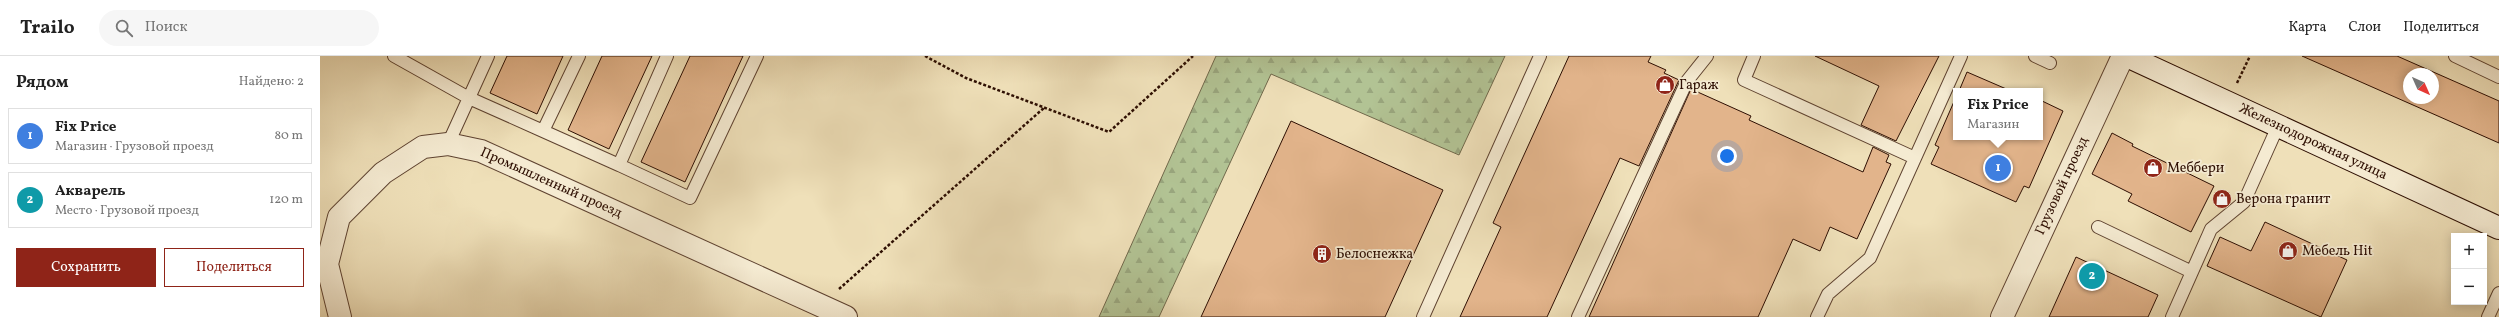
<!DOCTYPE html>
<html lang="ru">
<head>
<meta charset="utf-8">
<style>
	body { margin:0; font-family:Vollkorn,serif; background:#f6f6f6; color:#222 }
	.controls { position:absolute; right:12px; bottom:12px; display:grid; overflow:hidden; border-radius:0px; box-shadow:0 2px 10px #0003 }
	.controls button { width:36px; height:36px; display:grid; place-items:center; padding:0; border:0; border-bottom:1px solid #e0e0e0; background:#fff; color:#222; font:20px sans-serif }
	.compass { position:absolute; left:2083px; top:12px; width:36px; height:36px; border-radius:50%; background:#fff; box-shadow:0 2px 10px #0003; rotate:135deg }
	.you { position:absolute; left:1407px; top:100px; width:14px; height:14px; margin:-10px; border:3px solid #fff; border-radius:50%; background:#1a73e8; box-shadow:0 0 0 6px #1a73e833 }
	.badge { display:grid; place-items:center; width:26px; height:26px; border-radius:50%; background:#8f2418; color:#fff; font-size:13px; font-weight:700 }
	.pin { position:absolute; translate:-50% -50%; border:2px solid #fff; box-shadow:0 1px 4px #0006 }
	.popup { position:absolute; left:1633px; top:32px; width:90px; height:52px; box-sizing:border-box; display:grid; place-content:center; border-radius:0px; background:#fff; filter:drop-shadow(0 1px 3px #0005); font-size:13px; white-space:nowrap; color:#767676 }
	.popup b { font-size:15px; color:#222 }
	.popup::after { content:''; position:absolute; left:50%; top:100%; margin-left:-8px; border:8px solid transparent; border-top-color:#fff }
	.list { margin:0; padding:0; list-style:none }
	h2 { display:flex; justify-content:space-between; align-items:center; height:52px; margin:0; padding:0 16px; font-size:17px }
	h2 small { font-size:13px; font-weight:400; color:#767676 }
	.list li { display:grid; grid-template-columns:26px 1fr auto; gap:12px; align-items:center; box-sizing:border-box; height:56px; margin:0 8px 8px; padding:0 8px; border:1px solid #e0e0e0; border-radius:0px }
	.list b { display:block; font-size:15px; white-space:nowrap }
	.list p { margin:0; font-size:13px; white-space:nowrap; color:#767676 }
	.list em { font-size:13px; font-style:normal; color:#767676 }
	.actions { display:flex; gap:8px; padding:12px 16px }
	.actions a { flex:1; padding:9px 0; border:1px solid #8f2418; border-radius:0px; text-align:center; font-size:14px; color:#8f2418 }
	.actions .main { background:#8f2418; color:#fff }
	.icon { flex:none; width:22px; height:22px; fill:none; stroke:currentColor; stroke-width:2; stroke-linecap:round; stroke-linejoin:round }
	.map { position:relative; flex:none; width:2179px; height:261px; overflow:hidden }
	header { display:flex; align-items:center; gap:24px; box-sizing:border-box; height:56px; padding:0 20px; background:#fff; border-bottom:1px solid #e0e0e0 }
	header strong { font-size:19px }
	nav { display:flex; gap:22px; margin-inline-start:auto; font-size:14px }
	.search { width:280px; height:36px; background:#f6f6f6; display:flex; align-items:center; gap:10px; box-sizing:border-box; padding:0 14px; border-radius:22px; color:#767676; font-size:15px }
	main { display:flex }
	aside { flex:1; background:#fff }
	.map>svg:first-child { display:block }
	.forest { fill:url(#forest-firs); stroke:#70684b }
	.building { fill:#e2b48b; stroke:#2d0e02; fill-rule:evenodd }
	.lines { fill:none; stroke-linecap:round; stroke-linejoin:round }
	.lane-casing { stroke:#5e4230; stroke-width:14 }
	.street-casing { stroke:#5e4230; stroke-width:24 }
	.secondary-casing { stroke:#2d0e02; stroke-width:24 }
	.path { stroke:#2d0e02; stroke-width:2.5; stroke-dasharray:3 2; stroke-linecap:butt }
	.lane { stroke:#f5ebd2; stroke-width:12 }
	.street { stroke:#f5ebd2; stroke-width:22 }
	.secondary { stroke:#f5ebd2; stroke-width:22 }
	.labels { text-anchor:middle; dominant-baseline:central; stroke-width:3.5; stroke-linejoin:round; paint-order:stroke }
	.poi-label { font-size:14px; fill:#2d0e02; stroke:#f5ebd2; text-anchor:start }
	.street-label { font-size:14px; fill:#2d0e02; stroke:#f5ebd2 }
</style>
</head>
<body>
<header>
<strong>Trailo</strong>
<div class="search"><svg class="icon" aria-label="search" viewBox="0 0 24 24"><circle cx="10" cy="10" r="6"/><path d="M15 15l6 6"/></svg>Поиск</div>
<nav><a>Карта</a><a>Слои</a><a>Поделиться</a></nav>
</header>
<main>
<aside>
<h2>Рядом<small>Найдено: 2</small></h2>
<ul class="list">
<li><span class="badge" style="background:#3f7fe0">1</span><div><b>Fix Price</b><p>Магазин · Грузовой проезд</p></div><em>80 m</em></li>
<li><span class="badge" style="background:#0f9aa8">2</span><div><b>Акварель</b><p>Место · Грузовой проезд</p></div><em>120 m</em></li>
</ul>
<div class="actions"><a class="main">Сохранить</a><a>Поделиться</a></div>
</aside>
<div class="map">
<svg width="2179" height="261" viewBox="0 0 2179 261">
	<defs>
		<pattern id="forest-firs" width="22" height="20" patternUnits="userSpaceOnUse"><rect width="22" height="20" fill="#b2c394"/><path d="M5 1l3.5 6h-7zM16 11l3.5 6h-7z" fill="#99a67e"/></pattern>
	</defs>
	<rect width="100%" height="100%" fill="#efe0b9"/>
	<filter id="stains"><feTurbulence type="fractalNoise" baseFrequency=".005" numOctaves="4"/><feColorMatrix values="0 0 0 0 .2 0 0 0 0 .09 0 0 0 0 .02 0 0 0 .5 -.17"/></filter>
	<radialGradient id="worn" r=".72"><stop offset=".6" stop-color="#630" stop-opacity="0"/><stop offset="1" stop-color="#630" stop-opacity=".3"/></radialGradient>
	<path class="forest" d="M896,0H1185L1139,99L951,18L839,261H779Z"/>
	<path class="building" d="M187,0H243L217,58L170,37Z
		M282,0H332L289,93L248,74Z
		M370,0H423L365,126L321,106Z
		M1249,0H1331L1328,6L1346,14L1344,17L1359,24L1319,110L1300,102L1227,261H1140L1181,171L1173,167Z
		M1495,0H1619L1576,85L1541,69L1559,30Z
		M1982,0H2077L2179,45V87ZM2089,18H2113V42H2089Z
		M1647,16L1691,35H1639Z
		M1371,33L1431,60L1429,64L1543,116L1553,91L1569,99L1566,106L1571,108L1537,183L1510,171L1500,195L1473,183L1438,261H1269Z
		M1636,41V81H1720V44L1743,55L1709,132L1704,130L1696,146L1611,108L1619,91L1615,89Z
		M971,65L1123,134L1065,261H881Z
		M1792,77L1813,88L1812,90L1894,130L1871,176L1808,145L1812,138L1772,118Z
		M1945,166L2027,204L2001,261L1887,210L1900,181L1931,195Z
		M1756,201L1838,239L1828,261H1729Z"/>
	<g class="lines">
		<defs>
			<path id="lane" d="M74,0L149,42L223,75L259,0
				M1434,0L1424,24L1595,102
				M1715,0L1730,7
				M2135,0L2179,21
				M223,75L299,109L347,0
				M128,88L168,0
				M299,109L370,142L437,0
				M1778,171L1872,216
				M1103,261L1220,0
				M1258,261L1367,25L1387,0
				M1497,261L1508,238L1550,202L1641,0
				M1852,261L1891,173L1924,146L1958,70
				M2168,261L2179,237"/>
			<path id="street" d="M20,261L7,208L19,161L63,117L103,91L128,88L161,95L526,261
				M1682,261L1803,0"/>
			<path id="secondary" d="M1807,0L2179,172"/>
		</defs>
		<use href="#lane" class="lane-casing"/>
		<use href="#street" class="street-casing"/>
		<use href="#secondary" class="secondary-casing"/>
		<path class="path" d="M605,0L646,22L789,76L873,0
			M1917,27L1930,0
			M519,233L725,51"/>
		<use href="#lane" class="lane"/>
		<use href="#street" class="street"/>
		<use href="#secondary" class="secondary"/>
	</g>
	<defs>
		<symbol id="shop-disc" viewBox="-11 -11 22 22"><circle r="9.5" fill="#8f2418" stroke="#f5ebd2"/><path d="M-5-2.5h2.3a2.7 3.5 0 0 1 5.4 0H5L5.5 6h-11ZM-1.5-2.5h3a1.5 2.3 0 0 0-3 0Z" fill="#fff"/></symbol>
		<symbol id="building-disc" viewBox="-11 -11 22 22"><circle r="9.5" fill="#8f2418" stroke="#f5ebd2"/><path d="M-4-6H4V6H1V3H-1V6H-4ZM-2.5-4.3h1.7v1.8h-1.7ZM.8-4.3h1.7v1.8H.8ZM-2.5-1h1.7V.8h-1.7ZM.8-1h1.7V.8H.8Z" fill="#fff"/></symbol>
	</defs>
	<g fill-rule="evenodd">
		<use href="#shop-disc" x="1334" y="18" width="22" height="22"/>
		<use href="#shop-disc" x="1822" y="101" width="22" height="22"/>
		<use href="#shop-disc" x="1891" y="132" width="22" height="22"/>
		<use href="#shop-disc" x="1957" y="184" width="22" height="22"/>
		<use href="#building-disc" x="991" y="187" width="22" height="22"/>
	</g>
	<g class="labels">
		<g class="poi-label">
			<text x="1359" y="29">Гараж</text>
			<text x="1847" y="112">Меббери</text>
			<text x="1916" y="143">Верона гранит</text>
			<text x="1982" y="195">Мебель Hit</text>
			<text x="1016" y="198">Белоснежка</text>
		</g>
		<g class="street-label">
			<text transform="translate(1993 86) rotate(25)">Железнодорожная улица</text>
			<text transform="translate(231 127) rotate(24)">Промышленный проезд</text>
			<text transform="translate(1742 130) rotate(-65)">Грузовой проезд</text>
		</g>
	</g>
	<rect width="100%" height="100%" filter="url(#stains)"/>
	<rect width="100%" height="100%" fill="url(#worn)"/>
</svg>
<div class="controls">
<button>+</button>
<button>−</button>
</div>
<svg class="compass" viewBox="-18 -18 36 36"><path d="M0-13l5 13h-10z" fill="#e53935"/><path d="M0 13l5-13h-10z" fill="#767676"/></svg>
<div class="you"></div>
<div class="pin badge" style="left:1678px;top:112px;background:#3f7fe0">1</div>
<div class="popup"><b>Fix Price</b>Магазин</div>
<div class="pin badge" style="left:1772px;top:220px;background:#0f9aa8">2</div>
</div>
</main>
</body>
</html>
